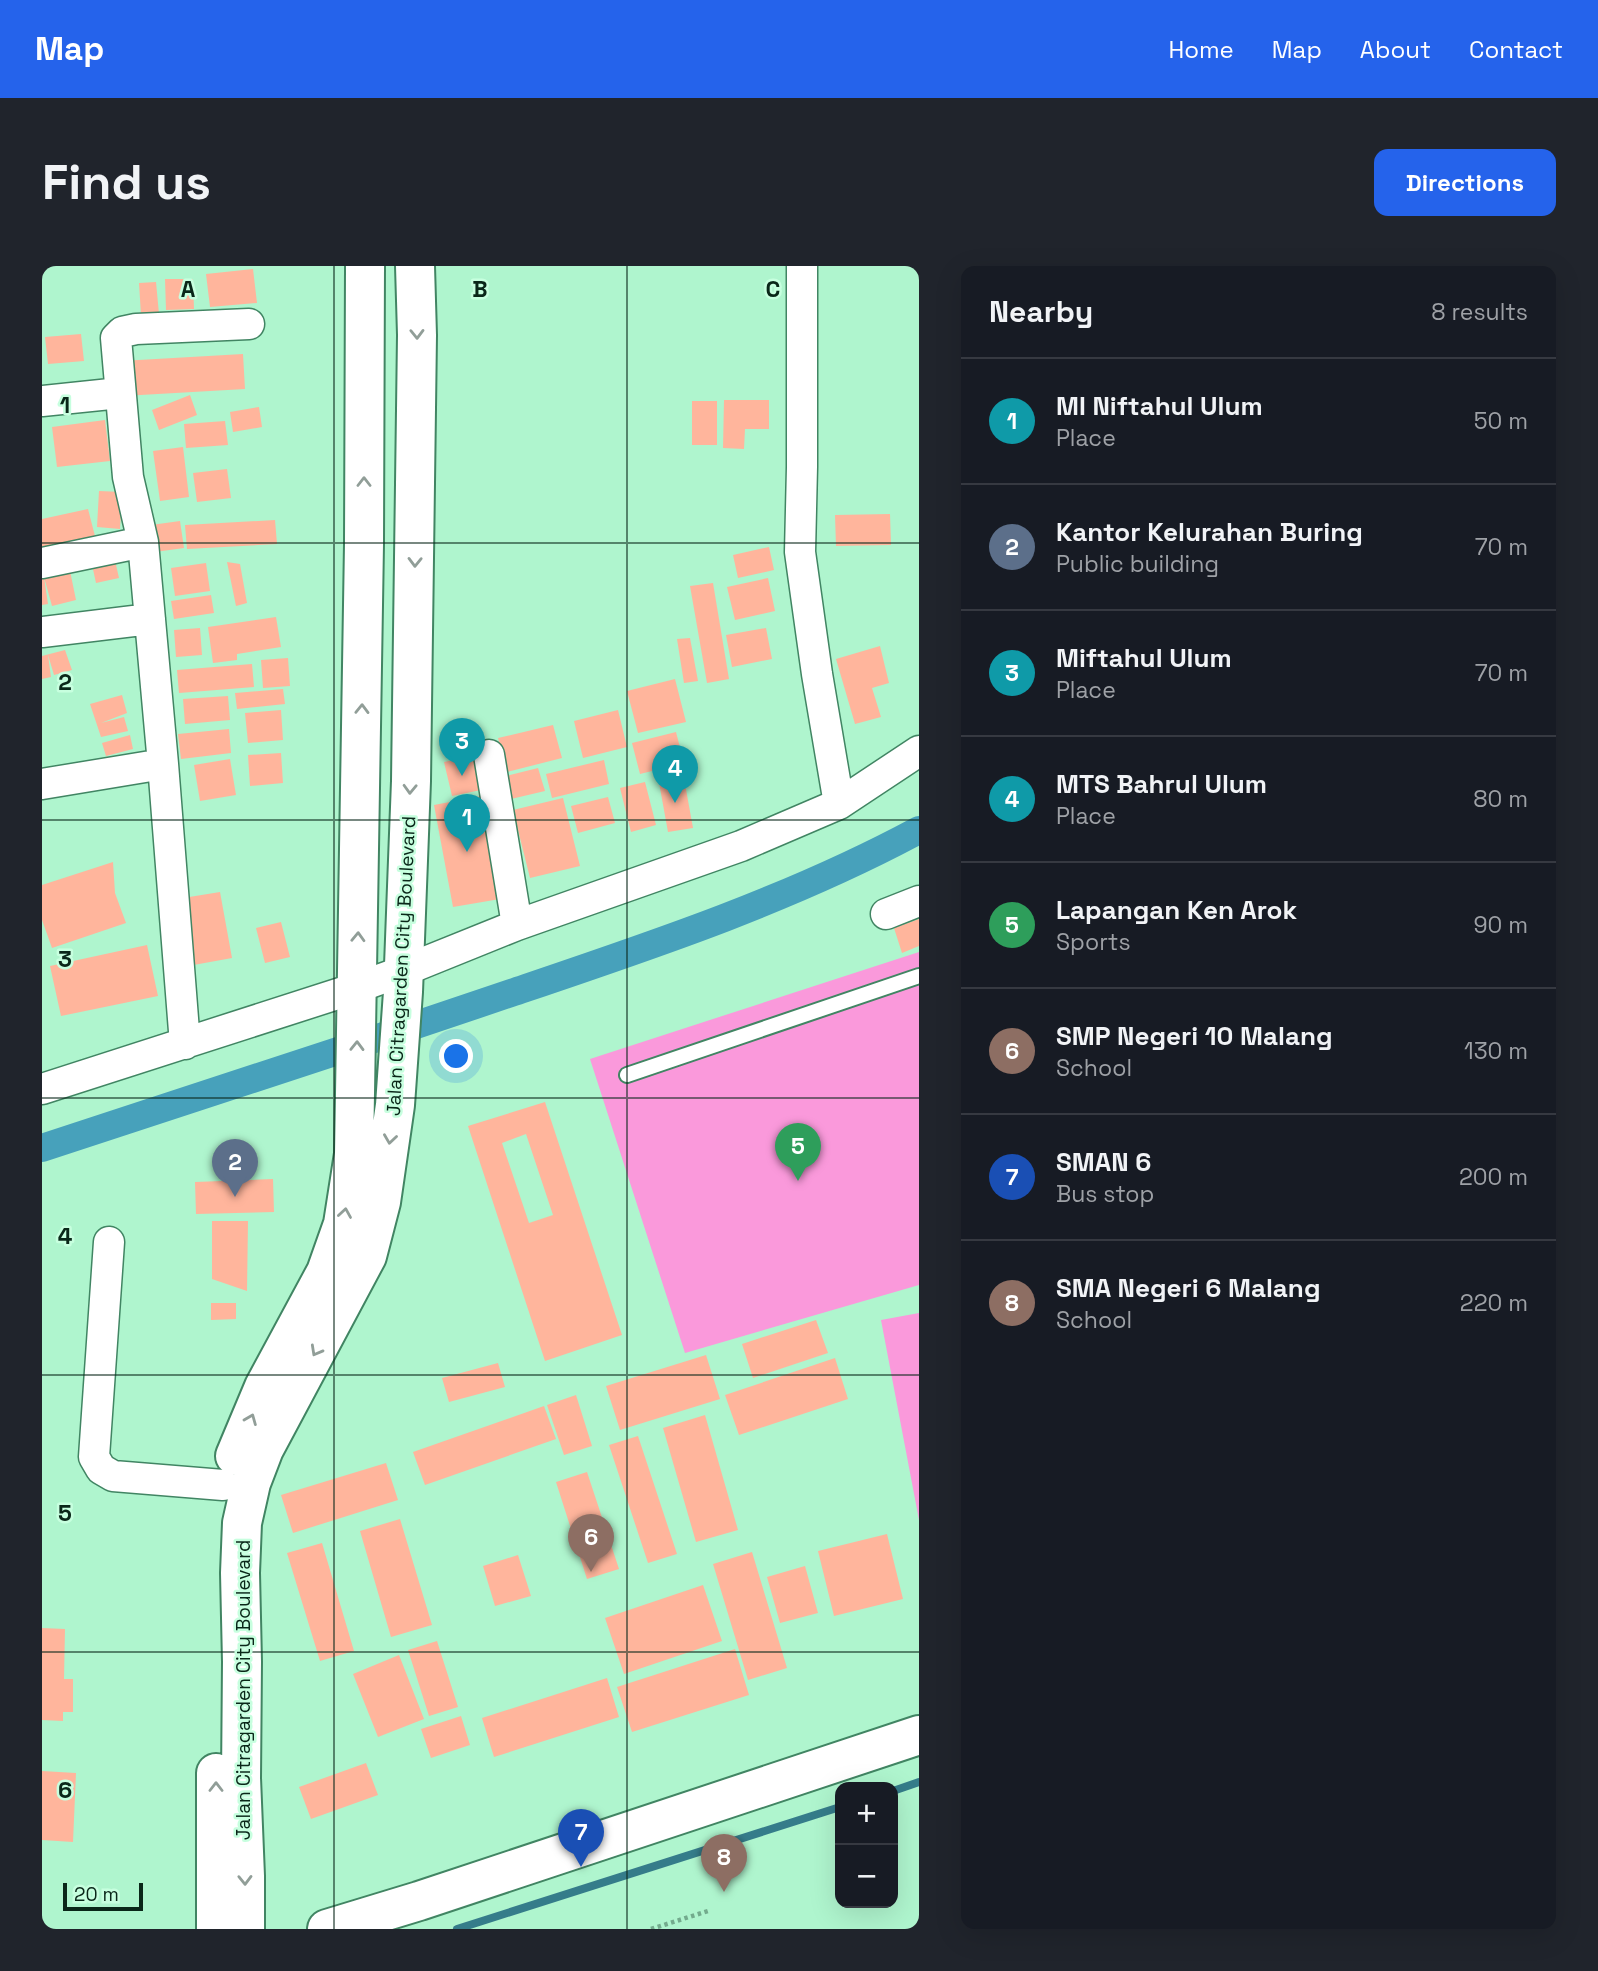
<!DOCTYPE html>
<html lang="en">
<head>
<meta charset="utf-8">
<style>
	body { margin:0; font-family:"Space Grotesk",sans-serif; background:#20242c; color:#f1f3f6 }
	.controls { position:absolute; right:21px; bottom:21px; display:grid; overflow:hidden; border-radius:14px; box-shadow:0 7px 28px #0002 }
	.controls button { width:63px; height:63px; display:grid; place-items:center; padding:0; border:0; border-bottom:2px solid #363941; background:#171b24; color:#f1f3f6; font:35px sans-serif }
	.scale { position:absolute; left:21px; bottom:18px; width:80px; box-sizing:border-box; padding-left:7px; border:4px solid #0a2719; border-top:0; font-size:19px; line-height:24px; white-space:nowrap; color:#0a2719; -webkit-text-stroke:5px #c7ffdf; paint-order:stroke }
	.you { position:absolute; left:415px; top:791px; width:24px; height:24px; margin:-18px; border:5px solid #fff; border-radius:50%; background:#1a73e8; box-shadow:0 0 0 10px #1a73e833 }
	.badge { display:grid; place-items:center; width:46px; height:46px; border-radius:50%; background:#2563eb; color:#fff; font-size:23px; font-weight:700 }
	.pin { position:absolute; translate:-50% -58px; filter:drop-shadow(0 2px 4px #0008) }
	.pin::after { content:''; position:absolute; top:37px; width:24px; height:21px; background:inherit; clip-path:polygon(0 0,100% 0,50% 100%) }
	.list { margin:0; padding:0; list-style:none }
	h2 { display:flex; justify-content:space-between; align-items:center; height:91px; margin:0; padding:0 28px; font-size:30px }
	h2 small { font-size:23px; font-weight:400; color:#9ea1a6 }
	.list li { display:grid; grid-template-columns:46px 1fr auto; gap:21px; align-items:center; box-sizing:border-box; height:126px; padding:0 28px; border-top:2px solid #363941 }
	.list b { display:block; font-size:26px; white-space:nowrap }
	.list p { margin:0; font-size:23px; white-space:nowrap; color:#9ea1a6 }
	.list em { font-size:23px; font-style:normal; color:#9ea1a6 }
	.map { position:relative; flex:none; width:877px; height:1663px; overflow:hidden; border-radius:14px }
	header { display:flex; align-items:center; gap:42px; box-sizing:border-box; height:98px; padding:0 35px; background:#2563eb; color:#fff }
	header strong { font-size:33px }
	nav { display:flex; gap:38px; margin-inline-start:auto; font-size:24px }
	.intro { display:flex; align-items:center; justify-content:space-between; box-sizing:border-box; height:168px; padding:0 42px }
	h1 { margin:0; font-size:49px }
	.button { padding:18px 32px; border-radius:14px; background:#2563eb; color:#fff; font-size:24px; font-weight:700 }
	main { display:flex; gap:42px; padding:0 42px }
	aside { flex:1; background:#171b24; border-radius:14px; box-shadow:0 7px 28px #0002 }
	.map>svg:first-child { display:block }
	.green { fill:#fa99db }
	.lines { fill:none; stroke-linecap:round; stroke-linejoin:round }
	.stream { stroke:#357c8a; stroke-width:8 }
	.canal { stroke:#47a1bb; stroke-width:28 }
	.building { fill:#ffb59c; fill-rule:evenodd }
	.lane-casing { stroke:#418563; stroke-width:18 }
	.street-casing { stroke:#418563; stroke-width:33 }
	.secondary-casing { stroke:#418563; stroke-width:42 }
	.primary-casing { stroke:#418563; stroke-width:42 }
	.path { stroke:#73ab8d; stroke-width:4.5; stroke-dasharray:3.5 3.5; stroke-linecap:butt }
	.lane { stroke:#fff; stroke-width:14 }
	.street { stroke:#fff; stroke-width:30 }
	.secondary { stroke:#fff; stroke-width:38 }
	.primary { stroke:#fff; stroke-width:38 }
	.oneway { stroke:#919e98 }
	.grid { fill:none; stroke:#0a2719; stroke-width:2; stroke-opacity:0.55 }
	.labels { text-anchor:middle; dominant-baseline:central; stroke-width:5; stroke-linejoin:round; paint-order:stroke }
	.street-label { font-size:19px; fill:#0a2719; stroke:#c7ffdf }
	.grid-label { font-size:23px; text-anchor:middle; font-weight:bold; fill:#0a2719; stroke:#c7ffdf; stroke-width:5; stroke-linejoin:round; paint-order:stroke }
</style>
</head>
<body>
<header>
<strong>Map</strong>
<nav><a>Home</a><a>Map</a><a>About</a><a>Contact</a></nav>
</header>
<div class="intro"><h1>Find us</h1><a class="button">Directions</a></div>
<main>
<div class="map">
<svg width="877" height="1663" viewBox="0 0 877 1663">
	<rect width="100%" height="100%" fill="#aff5ce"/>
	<path class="green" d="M877,686V1019L643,1087L548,793Z
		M877,1047V1254L839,1054Z"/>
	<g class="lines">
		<path class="stream" d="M851,1525L877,1516
			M415,1663L798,1541"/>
		<path class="canal" d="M0,882C156,832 313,780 469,727C608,680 747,634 877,564"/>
	</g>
	<path class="building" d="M211,3L215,37L168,41L164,8Z
		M123,13H151L152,43L124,44Z
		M114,16L117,48L99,49L97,17Z
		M39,68L42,95L6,98L3,71Z
		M201,88L203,123L81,130L79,95Z
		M148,129L155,149L117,164L110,144Z
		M682,134H727V163H703L702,183L681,182Z
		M650,135H675V179H650Z
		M217,141L220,161L191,166L188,146Z
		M63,154L68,195L15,201L10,161Z
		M183,155L186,179L144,182L142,158Z
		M141,181L147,231L118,235L111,185Z
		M185,203L189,232L155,236L151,207Z
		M57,225L80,226L78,263L55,261Z
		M46,243L54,274L0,286V253Z
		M848,248L849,279L794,280L793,249Z
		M233,254L235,278L145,283L143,259Z
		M138,255L142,282L113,286L109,259Z
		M727,281L732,304L696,312L691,289Z
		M72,290L77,312L54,317L49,294Z
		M185,296L198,298L205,337L194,340Z
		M164,297L168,325L133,330L129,302Z
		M27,300L34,334L10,340L2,311L6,338L0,339V308Z
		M726,312L733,345L693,354L685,321Z
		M671,317L687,413L665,417L648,320Z
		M169,329L172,347L132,353L129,335Z
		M234,351L239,381L195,388V394L171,397L166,361Z
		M158,362L160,389L134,391L132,364Z
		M724,362L730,393L690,401L684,369Z
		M648,372L656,415L642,417L635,373Z
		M838,380L847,417L830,422L839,451L813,458L794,393Z
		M23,384L30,404L12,409L6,389L9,411L0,413V390Z
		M246,392L248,420L221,422L219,394Z
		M210,398L212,421L137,427L135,404Z
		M633,413L644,456L596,467L585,425Z
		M241,423L243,438L195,443L193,427Z
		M80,429L85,447L59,457L82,451L86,465L59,471L48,438Z
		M186,430L188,454L143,458L141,433Z
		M239,444L241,474L206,477L203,447Z
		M576,444L585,481L541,492L532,455Z
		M511,459L520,492L465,506L456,472Z
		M187,463L189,487L139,493L136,468Z
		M634,466L642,497L598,508L590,477Z
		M88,469L91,483L64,490L60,477Z
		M239,487L241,517L208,520L206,489Z
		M431,490L439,524L410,530L402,496Z
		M188,493L194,529L158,535L152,499Z
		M562,494L567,518L510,532L504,508Z
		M496,502L503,525L469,533L464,510Z
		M641,507L651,562L626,566L616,511Z
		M603,516L614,559L589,566L578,522Z
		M439,530L458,633L411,641L392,539Z
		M566,531L573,557L536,567L529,540Z
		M521,532L538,600L488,612L471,544Z
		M71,596L73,627L84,657L10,682L0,654V619Z
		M178,626L190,692L146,700L135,633Z
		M877,653V680L860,687L852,662Z
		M239,656L248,691L223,697L214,662Z
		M105,679L116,730L19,750L8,700Z
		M503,836L580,1069L503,1095L426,860ZM484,868L511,949L487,957L460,877Z
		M231,913L232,946L154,948L153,916Z
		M170,955H206L205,1025L170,1013Z
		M169,1037H194V1053L169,1054Z
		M774,1054L786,1087L711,1112L700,1078Z
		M664,1089L678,1133L578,1164L564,1120Z
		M793,1092L806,1133L697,1169L683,1129Z
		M456,1097L463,1121L407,1136L400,1112Z
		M534,1129L550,1180L522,1189L505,1139Z
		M502,1140L514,1173L383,1219L371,1186Z
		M663,1149L696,1264L654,1276L621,1162Z
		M596,1170L635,1288L606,1297L567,1179Z
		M344,1197L356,1234L251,1267L239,1229Z
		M545,1206L577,1303L545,1313L514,1216Z
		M358,1253L390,1359L349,1371L318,1265Z
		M845,1268L861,1333L792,1350L776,1285Z
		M280,1277L312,1385L278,1395L245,1287Z
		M710,1286L745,1402L706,1414L671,1298Z
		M476,1289L489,1330L453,1340L441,1300Z
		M763,1300L776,1347L738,1357L725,1311Z
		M661,1319L680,1375L582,1408L563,1352Z
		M0,1362L23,1363L22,1413H31V1446H21V1455L0,1454Z
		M395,1375L416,1441L387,1450L366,1384Z
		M693,1383L707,1429L590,1466L575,1421Z
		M357,1389L382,1453L336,1471L311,1408Z
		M565,1412L577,1451L452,1491L440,1452Z
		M419,1450L428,1479L389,1492L379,1463Z
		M324,1497L336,1529L269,1553L257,1521Z
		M0,1505L34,1507L31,1576L0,1574Z"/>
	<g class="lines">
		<defs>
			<path id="lane" d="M585,809L877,710"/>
			<path id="street" d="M760,0V201L758,286L775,408L797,538
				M0,135L78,127
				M0,297L101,276
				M0,366L108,353
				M447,489L475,659
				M0,518L121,498
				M844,648L877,635
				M143,778L121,498L101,276L86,211L74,72L80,66L94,63L207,58
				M0,823L314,722L361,705L475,659L699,580L797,538L877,485
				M67,976L52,1191L59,1203L71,1210L181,1219"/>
			<path id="secondary" d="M193,1190L222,1121L284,1006L301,958L312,888L322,278L323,0
				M174,1507V1663
				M203,1663V1610L199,1512L200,1396L198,1307L200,1257L209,1217L222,1183L325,990L339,936L353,839L361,726L369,515L375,69L373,0"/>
			<path id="primary" d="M285,1663L377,1635L877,1469"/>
		</defs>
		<use href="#lane" class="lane-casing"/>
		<use href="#street" class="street-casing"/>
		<use href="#secondary" class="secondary-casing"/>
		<use href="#primary" class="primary-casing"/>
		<path class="path" d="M609,1663L666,1645"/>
		<use href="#lane" class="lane"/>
		<use href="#street" class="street"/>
		<use href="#secondary" class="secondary"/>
		<use href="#primary" class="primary"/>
	</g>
	<defs><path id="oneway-chevron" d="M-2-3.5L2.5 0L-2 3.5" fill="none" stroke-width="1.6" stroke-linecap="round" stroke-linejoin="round" transform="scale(1.75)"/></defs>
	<g class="oneway">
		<use href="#oneway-chevron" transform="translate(375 68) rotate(89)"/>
		<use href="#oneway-chevron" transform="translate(322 216) rotate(-90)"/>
		<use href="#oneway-chevron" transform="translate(373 296) rotate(91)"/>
		<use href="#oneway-chevron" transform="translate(320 443) rotate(-89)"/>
		<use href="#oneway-chevron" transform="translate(368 523) rotate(92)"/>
		<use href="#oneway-chevron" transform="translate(316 671) rotate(-88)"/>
		<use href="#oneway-chevron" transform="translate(315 780) rotate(-89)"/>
		<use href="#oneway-chevron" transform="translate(348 873) rotate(98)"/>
		<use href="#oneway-chevron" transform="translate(303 947) rotate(-81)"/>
		<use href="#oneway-chevron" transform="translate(274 1085) rotate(119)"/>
		<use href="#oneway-chevron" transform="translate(209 1153) rotate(-68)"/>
		<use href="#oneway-chevron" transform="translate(174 1521) rotate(-90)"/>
		<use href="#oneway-chevron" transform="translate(203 1614) rotate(89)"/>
	</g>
	<path class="grid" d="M292,0V1663M585,0V1663M0,277H877M0,554H877M0,832H877M0,1109H877M0,1386H877"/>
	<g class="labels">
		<g class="street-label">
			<text transform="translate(359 700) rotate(-87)">Jalan Citragarden City Boulevard</text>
			<text transform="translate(201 1424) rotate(-90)">Jalan Citragarden City Boulevard</text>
		</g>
	</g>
	<g class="grid-label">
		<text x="146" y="31">A</text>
		<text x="438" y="31">B</text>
		<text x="731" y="31">C</text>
		<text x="23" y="147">1</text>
		<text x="23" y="424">2</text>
		<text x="23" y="701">3</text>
		<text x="23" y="978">4</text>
		<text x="23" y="1255">5</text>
		<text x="23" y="1532">6</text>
	</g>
</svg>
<div class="controls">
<button>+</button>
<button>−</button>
</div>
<div class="scale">20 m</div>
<div class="you"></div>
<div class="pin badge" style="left:425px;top:586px;background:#0f9aa8">1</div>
<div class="pin badge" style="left:193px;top:931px;background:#5c6f8a">2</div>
<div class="pin badge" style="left:420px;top:510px;background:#0f9aa8">3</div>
<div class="pin badge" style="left:633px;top:537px;background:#0f9aa8">4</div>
<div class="pin badge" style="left:756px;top:915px;background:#2e9e5b">5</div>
<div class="pin badge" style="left:549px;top:1306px;background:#8d6e63">6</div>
<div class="pin badge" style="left:539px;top:1601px;background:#1a4fb4">7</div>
<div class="pin badge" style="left:682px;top:1626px;background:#8d6e63">8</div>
</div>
<aside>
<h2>Nearby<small>8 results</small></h2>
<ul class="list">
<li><span class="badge" style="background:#0f9aa8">1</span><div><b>MI Niftahul Ulum</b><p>Place</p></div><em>50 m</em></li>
<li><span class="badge" style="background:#5c6f8a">2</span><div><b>Kantor Kelurahan Buring</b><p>Public building</p></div><em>70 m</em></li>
<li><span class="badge" style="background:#0f9aa8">3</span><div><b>Miftahul Ulum</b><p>Place</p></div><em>70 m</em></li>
<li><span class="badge" style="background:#0f9aa8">4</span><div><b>MTS Bahrul Ulum</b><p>Place</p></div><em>80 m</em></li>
<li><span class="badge" style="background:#2e9e5b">5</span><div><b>Lapangan Ken Arok</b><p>Sports</p></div><em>90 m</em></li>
<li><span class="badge" style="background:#8d6e63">6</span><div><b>SMP Negeri 10 Malang</b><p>School</p></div><em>130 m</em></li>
<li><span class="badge" style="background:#1a4fb4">7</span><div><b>SMAN 6</b><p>Bus stop</p></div><em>200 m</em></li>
<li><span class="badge" style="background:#8d6e63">8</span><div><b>SMA Negeri 6 Malang</b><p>School</p></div><em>220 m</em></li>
</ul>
</aside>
</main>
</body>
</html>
